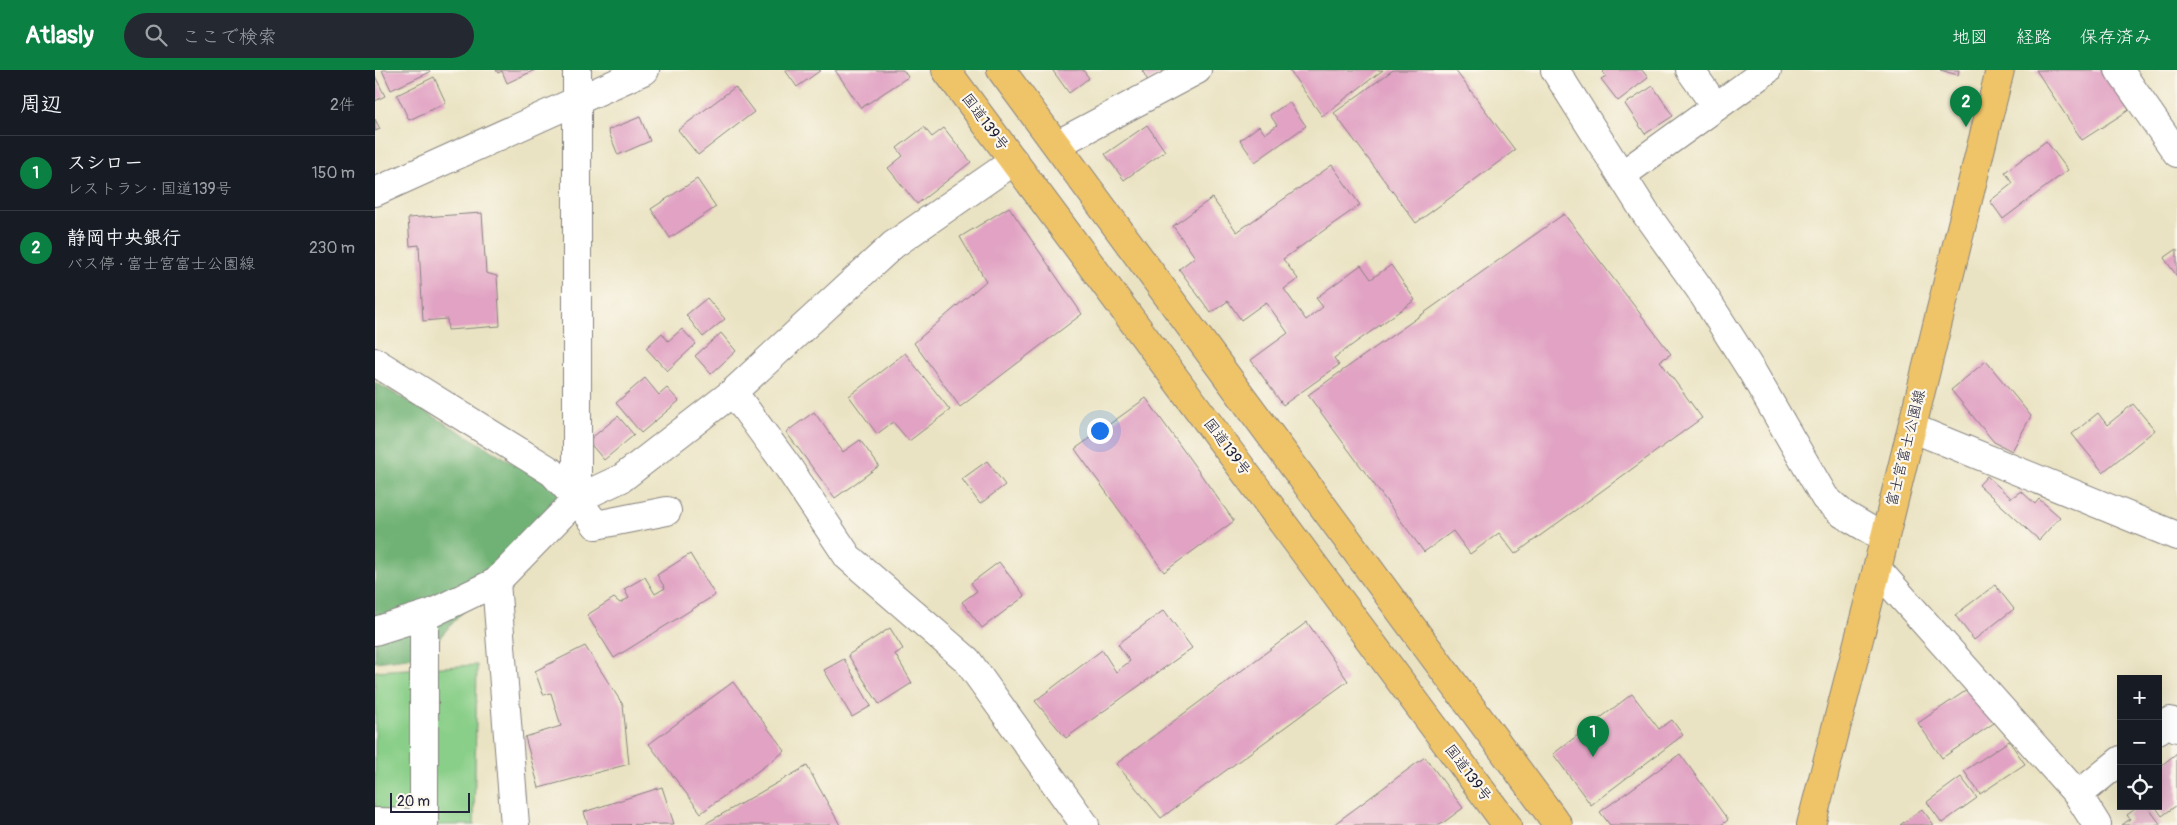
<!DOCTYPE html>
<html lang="ja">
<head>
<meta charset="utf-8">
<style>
	body { margin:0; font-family:Pangolin,"Klee One",sans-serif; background:#242831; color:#f1f3f6 }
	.controls { position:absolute; right:15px; bottom:15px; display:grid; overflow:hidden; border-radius:0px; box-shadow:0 5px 20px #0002 }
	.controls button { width:45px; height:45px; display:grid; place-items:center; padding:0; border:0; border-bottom:1px solid #363941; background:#171b24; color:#f1f3f6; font:25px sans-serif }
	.scale { position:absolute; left:15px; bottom:12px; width:80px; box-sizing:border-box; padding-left:5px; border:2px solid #22223b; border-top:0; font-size:14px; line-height:18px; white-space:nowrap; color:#22223b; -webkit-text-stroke:4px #fbf7ec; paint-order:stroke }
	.you { position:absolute; left:724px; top:360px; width:18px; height:18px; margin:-12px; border:4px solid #fff; border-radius:50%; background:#1a73e8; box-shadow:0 0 0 8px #1a73e833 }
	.badge { display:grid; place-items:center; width:32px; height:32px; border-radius:50%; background:#0b8043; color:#fff; font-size:16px; font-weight:700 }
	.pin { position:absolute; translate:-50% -41px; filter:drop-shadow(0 1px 2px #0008) }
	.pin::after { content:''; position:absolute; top:26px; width:18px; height:15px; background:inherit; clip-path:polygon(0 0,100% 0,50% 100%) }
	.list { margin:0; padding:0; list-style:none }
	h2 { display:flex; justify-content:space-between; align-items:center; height:65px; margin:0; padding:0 20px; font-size:21px }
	h2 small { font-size:16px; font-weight:400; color:#9ea1a6 }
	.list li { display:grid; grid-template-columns:32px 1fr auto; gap:15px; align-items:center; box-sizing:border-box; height:75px; padding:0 20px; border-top:1px solid #363941 }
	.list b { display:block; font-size:19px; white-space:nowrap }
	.list p { margin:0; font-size:16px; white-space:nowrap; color:#9ea1a6 }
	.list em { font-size:16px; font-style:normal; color:#9ea1a6 }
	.icon { flex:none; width:28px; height:28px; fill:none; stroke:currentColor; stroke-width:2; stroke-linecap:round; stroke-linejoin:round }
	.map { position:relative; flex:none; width:1802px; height:755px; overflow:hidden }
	header { display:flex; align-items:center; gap:30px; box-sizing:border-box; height:70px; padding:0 25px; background:#0b8043; color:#fff }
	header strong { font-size:24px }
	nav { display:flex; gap:28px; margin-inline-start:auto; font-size:18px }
	.search { width:350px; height:45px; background:#242831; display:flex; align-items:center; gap:12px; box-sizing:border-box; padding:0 18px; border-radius:28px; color:#9ea1a6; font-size:19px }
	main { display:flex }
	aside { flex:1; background:#171b24 }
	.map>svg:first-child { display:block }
	.green { fill:#8acf89; stroke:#567862 }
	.forest { fill:#6fb275; stroke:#486a58 }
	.building { fill:#e1a2c3 }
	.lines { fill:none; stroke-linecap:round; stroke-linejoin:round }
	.minor-casing { stroke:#86827f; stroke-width:30 }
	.major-casing { stroke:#86827f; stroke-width:30 }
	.highway-casing { stroke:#86827f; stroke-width:30 }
	.minor { stroke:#fff; stroke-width:28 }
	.major { stroke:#efc469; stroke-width:28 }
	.highway { stroke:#efc469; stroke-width:28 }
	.labels { text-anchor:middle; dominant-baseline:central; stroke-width:4.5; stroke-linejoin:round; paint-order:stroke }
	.street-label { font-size:15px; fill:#22223b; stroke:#fbf7ec }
</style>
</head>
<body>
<header>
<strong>Atlasly</strong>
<div class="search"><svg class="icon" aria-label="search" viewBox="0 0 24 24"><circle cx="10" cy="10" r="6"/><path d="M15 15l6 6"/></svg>ここで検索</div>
<nav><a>地図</a><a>経路</a><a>保存済み</a></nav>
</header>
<main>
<aside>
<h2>周辺<small>2件</small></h2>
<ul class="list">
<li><span class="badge">1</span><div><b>スシロー</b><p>レストラン · 国道139号</p></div><em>150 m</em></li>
<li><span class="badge">2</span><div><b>静岡中央銀行</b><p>バス停 · 富士宮富士公園線</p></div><em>230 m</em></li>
</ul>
</aside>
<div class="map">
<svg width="1802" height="755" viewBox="0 0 1802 755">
	<rect width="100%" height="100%" fill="#fbf7ec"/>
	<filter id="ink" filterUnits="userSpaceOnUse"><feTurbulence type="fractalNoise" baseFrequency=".02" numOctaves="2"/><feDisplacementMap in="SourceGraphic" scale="10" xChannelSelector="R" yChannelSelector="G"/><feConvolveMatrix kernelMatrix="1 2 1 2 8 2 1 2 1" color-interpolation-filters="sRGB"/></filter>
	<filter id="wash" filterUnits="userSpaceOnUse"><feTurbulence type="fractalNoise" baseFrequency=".0096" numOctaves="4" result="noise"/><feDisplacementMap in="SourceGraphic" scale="20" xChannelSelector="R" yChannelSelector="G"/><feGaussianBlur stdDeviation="1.12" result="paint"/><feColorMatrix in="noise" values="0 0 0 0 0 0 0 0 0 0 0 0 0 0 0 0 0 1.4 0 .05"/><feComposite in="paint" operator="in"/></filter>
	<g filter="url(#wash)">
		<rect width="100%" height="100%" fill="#eae3c3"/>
		<path class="green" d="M102,595L99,755H0V601Z"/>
		<path class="forest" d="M0,312L193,425L48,586L0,592Z"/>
		<g id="blocks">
			<path class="building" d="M7,0H54L55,2L16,20Z
				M121,0H160L132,13L127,1L123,3Z
				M410,0H446L422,17Z
				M460,0H528L533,7L486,38Z
				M679,0H708L714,8L694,23L678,1Z
				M767,0H792L773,11Z
				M914,0H1008L947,46Z
				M1018,0H1080L1140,80L1041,153L959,43Z
				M1230,0H1267L1273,8L1243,31L1226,9L1231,6L1228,2Z
				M1565,0H1584L1583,5Z
				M1661,0H1728L1754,40L1707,70Z
				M0,6L10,26L0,31Z
				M59,7L71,33L34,50L22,25Z
				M1278,16L1298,46L1270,64L1250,34Z
				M360,17L379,42L323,85L303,60Z
				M914,32L931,56L880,92L865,70L884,56L890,64L902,55L895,45Z
				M265,47L275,71L243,85L233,60Z
				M0,49L5,59L0,61Z
				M772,55L790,81L749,110L730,84Z
				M549,57L557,67L569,58L596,92L542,134L513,98L528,86L522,78Z
				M1671,71L1693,100L1628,149L1615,131L1638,113L1630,102Z
				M957,95L985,135L908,189L923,209L909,219L931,250L948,237L941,228L986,195L996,209L1016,195L1040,230L959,288L964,295L908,335L876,290L913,263L891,232L866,250L853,231L836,243L804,199L820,187L798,156L837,128L862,162Z
				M322,109L341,137L295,168L276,139Z
				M634,137L707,244L585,337L539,273L611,211L585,167Z
				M107,143L111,203L122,206L125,256L73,260L72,249L48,251L44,175L35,176L33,148Z
				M1189,144L1296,284L1285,291L1327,348L1140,484L1124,463L1095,484L1078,461L1049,482L933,325Z
				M1802,179V206L1789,188Z
				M332,228L350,249L328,267L311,245Z
				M307,259L321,274L292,301L271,278L287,263L293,271Z
				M346,263L361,281L336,304L320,286Z
				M530,283L575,340L534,371L518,352L502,364L474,326Z
				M1611,291L1656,346L1637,381L1619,372L1576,320Z
				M270,308L284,325L292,318L304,331L266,363L241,333Z
				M771,328L859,451L789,502L700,379Z
				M1758,334L1780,360L1728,402L1697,364L1723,343L1732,355Z
				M439,342L468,382L485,370L504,396L460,428L411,362Z
				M243,346L259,365L229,390L213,371Z
				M612,391L630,415L605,434L587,409Z
				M1612,406L1636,428L1646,421L1660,434L1664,429L1685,447L1664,470L1604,415Z
				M315,484L340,525L239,588L212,545L239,528L245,533L254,528L249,519L270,507L280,524L290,518L282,505Z
				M624,492L650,526L607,558L587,532L602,521L596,513Z
				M1620,515L1639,539L1599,570L1580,545Z
				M789,540L817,578L691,668L660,631L727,580L741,602L755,591L743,574Z
				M932,552L973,611L786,748L741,694Z
				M515,558L528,579L520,584L537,613L504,634L473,585Z
				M210,576L248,635L254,694L164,718L150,667L186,656L176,623L168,624L160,601Z
				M469,589L496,636L477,647L449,600Z
				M358,612L410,681L326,743L274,674Z
				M1595,618L1619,653L1567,688L1543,653Z
				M1257,624L1284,659L1297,650L1308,665L1216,735L1178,684Z
				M1634,671L1650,694L1605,724L1589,701Z
				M1802,683V735L1787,746L1780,736H1783V698Z
				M1305,684L1353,750L1346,755H1235L1225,742Z
				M1050,687L1088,738L1065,755H958Z
				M432,696L465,755H328Z
				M1586,707L1602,728L1567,753L1552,732Z
				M287,717L299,754L213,755L209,742Z
				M1764,736H1772L1786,755H1747L1755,749L1752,745Z
				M1547,739L1559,755H1525Z"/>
		</g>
	</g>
	<g filter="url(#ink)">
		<use href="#blocks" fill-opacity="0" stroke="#86827f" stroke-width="1"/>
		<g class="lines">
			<defs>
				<path id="minor" d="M202,0V429L221,455L292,441
					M1180,0L1271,144L1324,218L1378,303L1450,428L1468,444L1509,468
					M1315,0L1341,37
					M1744,0L1802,83
					M683,74L822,0
					M1247,105L1392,0
					M0,122L270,0
					M0,292L177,402L202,429L247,408L358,322L518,175L639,91
					M358,322L413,397L473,487L592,590L710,755
					M1537,358L1802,466
					M1502,499L1703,725L1722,755
					M121,512L140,755
					M0,561L57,543L121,512L202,429
					M1783,660L1795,651L1802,658
					M1703,725L1746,690
					M0,752L49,753
					M49,755V546"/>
				<path id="major" d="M1436,755L1502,499L1625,0"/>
				<path id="highway" d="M571,0L1132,755
					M626,0L1183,755"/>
			</defs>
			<use href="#minor" class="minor-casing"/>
			<use href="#major" class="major-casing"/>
			<use href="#highway" class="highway-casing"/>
			<use href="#minor" class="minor"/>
			<use href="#major" class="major"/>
			<use href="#highway" class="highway"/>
		</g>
	</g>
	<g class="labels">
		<g class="street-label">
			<text transform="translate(610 52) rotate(53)">国道139号</text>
			<text transform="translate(852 377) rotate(53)">国道139号</text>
			<text transform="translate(1531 378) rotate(-76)">富士宮富士公園線</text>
			<text transform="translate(1093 703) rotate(53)">国道139号</text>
		</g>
	</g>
</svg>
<div class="controls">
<button>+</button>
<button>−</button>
<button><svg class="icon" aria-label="locate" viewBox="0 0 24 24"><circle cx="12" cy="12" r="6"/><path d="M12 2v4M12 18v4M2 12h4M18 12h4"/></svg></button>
</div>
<div class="scale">20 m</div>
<div class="you"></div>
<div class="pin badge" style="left:1218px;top:687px">1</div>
<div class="pin badge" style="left:1591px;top:57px">2</div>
</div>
</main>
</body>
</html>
